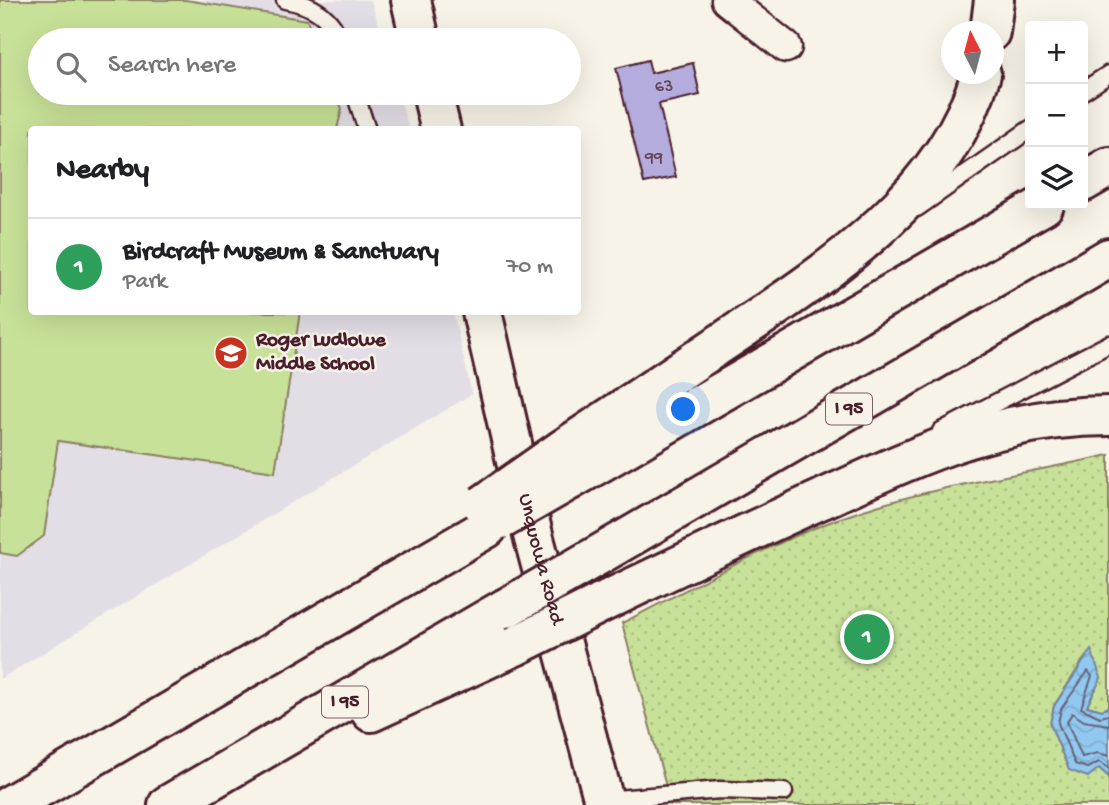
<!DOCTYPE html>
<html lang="en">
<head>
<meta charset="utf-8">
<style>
	body { margin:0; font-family:"Gochi Hand",sans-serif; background:#f6f6f6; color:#202124 }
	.controls { position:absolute; right:21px; top:21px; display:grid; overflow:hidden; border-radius:7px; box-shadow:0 7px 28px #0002 }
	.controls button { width:63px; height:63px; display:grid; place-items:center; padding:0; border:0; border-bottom:2px solid #e0e0e0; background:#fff; color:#202124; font:35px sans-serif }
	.compass { position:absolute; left:941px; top:21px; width:63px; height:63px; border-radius:50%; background:#fff; box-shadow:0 7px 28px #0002; rotate:354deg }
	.you { position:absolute; left:684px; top:410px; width:24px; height:24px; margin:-18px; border:5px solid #fff; border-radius:50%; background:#1a73e8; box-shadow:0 0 0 10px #1a73e833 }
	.badge { display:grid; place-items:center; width:46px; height:46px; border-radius:50%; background:#c8321e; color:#fff; font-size:23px; font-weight:700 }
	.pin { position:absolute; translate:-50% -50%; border:4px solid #fff; box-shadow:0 2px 7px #0006 }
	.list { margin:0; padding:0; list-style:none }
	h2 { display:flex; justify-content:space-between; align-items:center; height:91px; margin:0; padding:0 28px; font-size:30px }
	h2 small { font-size:23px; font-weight:400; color:#757577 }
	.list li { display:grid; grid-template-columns:46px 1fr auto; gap:21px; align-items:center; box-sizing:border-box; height:98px; padding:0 28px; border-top:2px solid #e0e0e0 }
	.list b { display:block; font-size:26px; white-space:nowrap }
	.list p { margin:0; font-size:23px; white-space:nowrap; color:#757577 }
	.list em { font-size:23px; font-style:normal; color:#757577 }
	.icon { flex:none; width:38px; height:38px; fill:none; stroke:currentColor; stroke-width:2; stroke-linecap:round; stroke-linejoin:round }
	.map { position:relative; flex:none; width:1109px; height:805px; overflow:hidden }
	.search { position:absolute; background:#fff; box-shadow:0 7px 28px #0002; left:28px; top:28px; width:553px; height:77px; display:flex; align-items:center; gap:18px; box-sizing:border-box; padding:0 24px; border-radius:38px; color:#757577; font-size:26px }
	.panel { position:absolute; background:#fff; box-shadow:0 7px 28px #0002; left:28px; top:126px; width:553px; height:189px; border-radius:7px }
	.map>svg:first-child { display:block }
	.built { fill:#e3dee5 }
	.green { fill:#c8e198; stroke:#898062; stroke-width:2 }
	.park { fill:url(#park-dots); stroke:#898062; stroke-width:2 }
	.water { fill:url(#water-waves); stroke:#7584a1; stroke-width:2 }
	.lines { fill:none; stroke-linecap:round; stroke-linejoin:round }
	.shore { stroke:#666379; stroke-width:2 }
	.building { fill:#b3acdd; stroke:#4a1f2b; stroke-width:2 }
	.lane-casing { stroke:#4a1f2b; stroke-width:21 }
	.street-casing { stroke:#4a1f2b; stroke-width:35 }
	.secondary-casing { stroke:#4a1f2b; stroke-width:44 }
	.highway-casing { stroke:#4a1f2b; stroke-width:44 }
	.lane { stroke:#f7f3e8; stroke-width:16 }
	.street { stroke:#f7f3e8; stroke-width:30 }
	.secondary { stroke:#f7f3e8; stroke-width:38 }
	.highway { stroke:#f7f3e8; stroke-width:38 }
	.highway-bridge-casing { stroke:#4a1f2b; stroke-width:44; stroke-linecap:butt }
	.highway-bridge { stroke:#f7f3e8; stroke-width:38 }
	.labels { text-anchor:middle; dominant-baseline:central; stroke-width:5; stroke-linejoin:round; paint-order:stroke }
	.number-label { font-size:18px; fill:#644258 }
	.shield { fill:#f7f3e8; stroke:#7e5f64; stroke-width:2 }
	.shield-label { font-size:19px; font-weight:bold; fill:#4a1f2b }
	.poi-label { font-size:21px; font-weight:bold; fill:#4a1f2b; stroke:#f7f3e8; text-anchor:start }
	.street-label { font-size:21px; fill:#4a1f2b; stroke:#f7f3e8 }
</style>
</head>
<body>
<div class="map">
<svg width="1109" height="805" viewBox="0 0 1109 805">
	<defs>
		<pattern id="park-dots" width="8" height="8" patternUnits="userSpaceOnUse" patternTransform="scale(1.75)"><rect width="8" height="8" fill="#c8e198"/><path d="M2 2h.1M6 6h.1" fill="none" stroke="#adc183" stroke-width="1.8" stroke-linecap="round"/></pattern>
		<pattern id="water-waves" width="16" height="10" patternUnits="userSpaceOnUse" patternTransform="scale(1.75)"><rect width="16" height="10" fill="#91c8ef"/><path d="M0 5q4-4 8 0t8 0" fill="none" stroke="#7fabcd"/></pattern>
	</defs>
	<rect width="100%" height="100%" fill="#f7f3e8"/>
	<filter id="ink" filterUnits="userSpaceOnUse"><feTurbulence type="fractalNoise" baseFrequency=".0143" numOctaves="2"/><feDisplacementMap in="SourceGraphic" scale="14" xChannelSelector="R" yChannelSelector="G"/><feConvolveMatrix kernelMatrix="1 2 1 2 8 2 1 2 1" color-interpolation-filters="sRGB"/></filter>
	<g filter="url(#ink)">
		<path class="built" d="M0,0H371L383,40H40V93H398L409,129L32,130V312H453L472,394L0,679Z"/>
		<path class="green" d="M0,0H186L307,20L315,40H40V93H336L342,109L337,129L32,130V312H300L275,472L58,441L44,536L17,556L0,553Z"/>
		<path class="park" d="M1109,455V707L1102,710L1087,706L1101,678L1084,659L1054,706L1050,724L1069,770L1099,768L1109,777V805H671L622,623C701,583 779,537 864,510C943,484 1028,474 1109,455Z"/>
		<path class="water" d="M1091,650L1101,678L1087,706L1102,710L1109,707V777L1099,768L1088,777L1069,770L1050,724L1054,706Z"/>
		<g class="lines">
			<path class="shore" d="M1109,715L1100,717L1081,708L1092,676L1088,671L1061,709L1058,723L1075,764L1087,768L1099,762L1109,768
				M1109,725L1084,721L1072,713L1067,722L1082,757L1098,753L1109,756"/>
		</g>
		<path class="building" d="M648,60L651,73L693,63L700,95L659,104L676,177L644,183L616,68Z"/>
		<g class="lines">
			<defs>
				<path id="lane" d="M285,0C310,4 331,15 339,40
					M1083,91L1109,74
					M355,93L367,130
					M917,208L1030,129
					M941,431L1109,344
					M605,800L720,790L784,792"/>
				<path id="street" d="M727,0L786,47"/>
				<g id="secondary">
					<path d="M411,0L420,40"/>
					<path d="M432,93L441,130"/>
					<path id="s1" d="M482,312L532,531L605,805"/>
				</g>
				<path id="highway" d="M990,32L994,0
					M1083,182L1109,167
					M563,449C614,415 666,380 717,346C820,277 945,200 981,74
					M570,480L1044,205
					M590,560L1109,258
					M599,604C672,569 746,533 820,500C919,455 998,416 1109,416
					M371,712L515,646
					M10,805L487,528
					M168,805L506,608"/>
			</defs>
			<use href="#lane" class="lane-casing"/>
			<use href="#street" class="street-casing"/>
			<use href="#secondary" class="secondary-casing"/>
			<use href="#highway" class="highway-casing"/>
			<use href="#lane" class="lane"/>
			<use href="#street" class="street"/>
			<use href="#secondary" class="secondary"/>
			<use href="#highway" class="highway"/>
			<defs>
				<path id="highway-bridge" d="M483,505L563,449
					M502,519L570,480
					M506,608L590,560
					M515,646L599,604"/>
			</defs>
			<use href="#highway-bridge" class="highway-bridge-casing"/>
			<use href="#highway-bridge" class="highway-bridge"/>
		</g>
	</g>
	<defs>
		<symbol id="school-disc" viewBox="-11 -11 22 22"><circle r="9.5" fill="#c8321e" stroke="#f7f3e8"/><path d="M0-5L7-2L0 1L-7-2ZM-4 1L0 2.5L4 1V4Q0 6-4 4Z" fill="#fff"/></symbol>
	</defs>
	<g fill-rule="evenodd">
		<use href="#school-disc" x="212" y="334" width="38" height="38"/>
	</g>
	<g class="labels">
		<g class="number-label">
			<text x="664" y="87">63</text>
			<text x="654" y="158">99</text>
		</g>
		<g class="shield">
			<rect x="826" y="393.5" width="46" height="31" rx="5"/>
			<rect x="322" y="686.5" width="46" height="31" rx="5"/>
		</g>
		<g class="shield-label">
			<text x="849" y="409">I 95</text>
			<text x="345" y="702">I 95</text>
		</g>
		<g class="poi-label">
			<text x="256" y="341">Roger Ludlowe<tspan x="256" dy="24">Middle School</tspan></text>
		</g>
		<g class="street-label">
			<text stroke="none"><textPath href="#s1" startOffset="254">Unquowa Road</textPath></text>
		</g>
	</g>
</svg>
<div class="controls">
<button>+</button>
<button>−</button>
<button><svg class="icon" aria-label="layers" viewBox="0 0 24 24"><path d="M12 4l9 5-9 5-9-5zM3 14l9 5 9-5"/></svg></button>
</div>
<svg class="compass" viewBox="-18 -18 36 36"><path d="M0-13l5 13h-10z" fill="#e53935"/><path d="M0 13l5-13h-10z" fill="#757577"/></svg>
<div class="you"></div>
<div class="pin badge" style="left:867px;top:637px;background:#2e9e5b">1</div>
<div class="search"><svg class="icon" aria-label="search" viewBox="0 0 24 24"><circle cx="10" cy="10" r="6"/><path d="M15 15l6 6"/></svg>Search here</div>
<section class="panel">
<h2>Nearby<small></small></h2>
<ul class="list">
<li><span class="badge" style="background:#2e9e5b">1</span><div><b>Birdcraft Museum &amp; Sanctuary</b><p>Park</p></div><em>70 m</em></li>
</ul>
</section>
</div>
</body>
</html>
